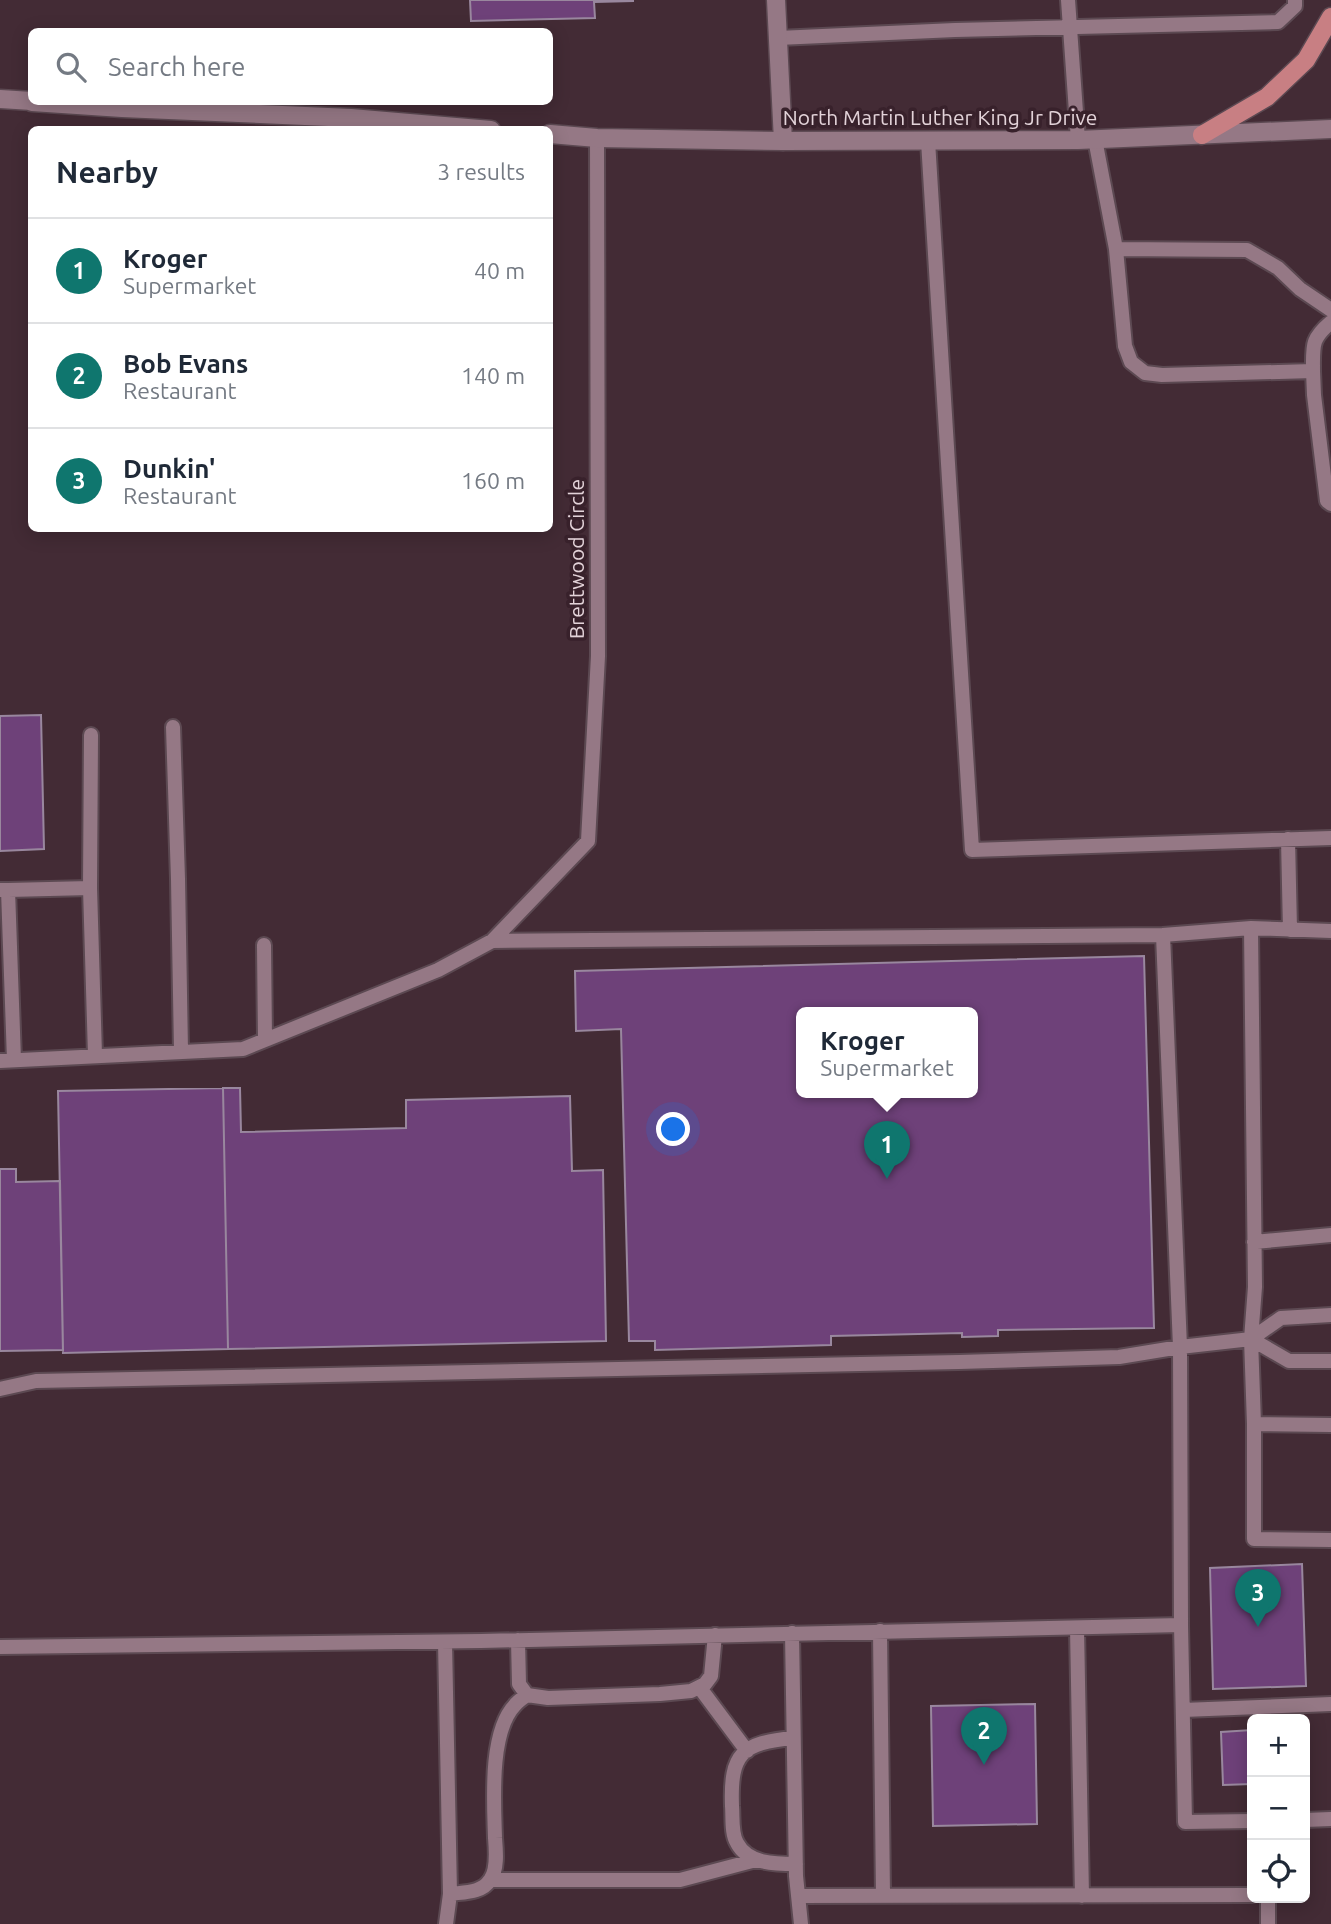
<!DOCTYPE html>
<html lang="en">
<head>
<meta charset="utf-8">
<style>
	body { margin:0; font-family:Ubuntu,sans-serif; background:#f6f6f7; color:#1f2937 }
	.controls { position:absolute; right:21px; bottom:21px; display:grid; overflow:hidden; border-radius:10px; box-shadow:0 4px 18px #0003 }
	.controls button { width:63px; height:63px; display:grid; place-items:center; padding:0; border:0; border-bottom:2px solid #e0e1e3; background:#fff; color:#1f2937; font:35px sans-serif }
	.you { position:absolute; left:674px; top:1130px; width:24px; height:24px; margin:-18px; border:5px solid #fff; border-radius:50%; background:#1a73e8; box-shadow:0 0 0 10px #1a73e833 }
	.badge { display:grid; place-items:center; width:46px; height:46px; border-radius:50%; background:#0f766e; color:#fff; font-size:23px; font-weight:700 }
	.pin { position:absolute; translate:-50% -58px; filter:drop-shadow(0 2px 4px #0008) }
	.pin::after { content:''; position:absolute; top:37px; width:24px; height:21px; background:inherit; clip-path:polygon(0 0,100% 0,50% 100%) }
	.popup { position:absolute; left:796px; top:1007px; width:182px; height:91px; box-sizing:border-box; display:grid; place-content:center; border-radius:10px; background:#fff; filter:drop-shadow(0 2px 5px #0005); font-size:23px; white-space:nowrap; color:#747a83 }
	.popup b { font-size:26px; color:#1f2937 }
	.popup::after { content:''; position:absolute; left:50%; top:100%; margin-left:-14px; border:14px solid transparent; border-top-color:#fff }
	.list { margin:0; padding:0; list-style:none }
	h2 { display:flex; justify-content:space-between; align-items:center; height:91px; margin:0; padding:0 28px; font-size:30px }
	h2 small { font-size:23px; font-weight:400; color:#747a83 }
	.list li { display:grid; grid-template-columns:46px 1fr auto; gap:21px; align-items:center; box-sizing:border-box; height:105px; padding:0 28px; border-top:2px solid #e0e1e3 }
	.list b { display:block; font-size:26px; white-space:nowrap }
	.list p { margin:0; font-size:23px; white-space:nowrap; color:#747a83 }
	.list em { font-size:23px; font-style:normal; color:#747a83 }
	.icon { flex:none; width:38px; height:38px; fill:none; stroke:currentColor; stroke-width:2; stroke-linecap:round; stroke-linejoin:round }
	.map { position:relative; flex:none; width:1331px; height:1924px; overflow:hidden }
	.search { position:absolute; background:#fff; box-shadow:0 4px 18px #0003; left:28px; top:28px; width:525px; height:77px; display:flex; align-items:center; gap:18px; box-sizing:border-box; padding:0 24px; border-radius:10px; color:#747a83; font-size:26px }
	.panel { position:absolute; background:#fff; box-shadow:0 4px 18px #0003; left:28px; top:126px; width:525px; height:406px; border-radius:10px }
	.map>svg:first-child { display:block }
	.building { fill:#6e4179; stroke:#99879e; stroke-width:2; fill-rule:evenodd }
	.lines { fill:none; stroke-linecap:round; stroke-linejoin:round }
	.lane-casing { stroke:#5c4952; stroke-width:18 }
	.street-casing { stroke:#5c4952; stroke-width:21 }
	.secondary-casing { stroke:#5c4952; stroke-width:21 }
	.primary-casing { stroke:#5c4952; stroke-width:21 }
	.lane { stroke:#957885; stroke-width:14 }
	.street { stroke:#957885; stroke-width:18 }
	.secondary { stroke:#957885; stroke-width:18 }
	.primary { stroke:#c87f83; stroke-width:18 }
	.labels { text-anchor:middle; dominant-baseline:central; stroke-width:7; stroke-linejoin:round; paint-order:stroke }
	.street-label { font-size:21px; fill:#e3d3d9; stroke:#38212b }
</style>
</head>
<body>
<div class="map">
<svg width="1331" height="1924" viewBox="0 0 1331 1924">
	<rect width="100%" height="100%" fill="#432b35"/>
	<path class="building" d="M470,0H633V1L594,2L595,18L471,21Z
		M41,715L44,849L0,851V716Z
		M1144,956L1154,1328L998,1330V1336L962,1337V1333L831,1336V1345L655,1350V1341H629L621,1029L576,1031L575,971ZM801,1013H973V1093H801Z
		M223,1088H240L241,1132L406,1128V1100L570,1096L572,1171L603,1170L606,1341L228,1349Z
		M223,1088L228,1349L63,1353L58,1091Z
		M0,1169H16V1182L60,1181L63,1350L0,1351Z
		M1302,1564L1306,1686L1213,1689L1210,1568Z
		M1035,1704L1037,1824L933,1826L931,1706Z
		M1252,1730V1784L1223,1785L1221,1732Z"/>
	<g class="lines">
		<defs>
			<path id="lane" d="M1068,0L1078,140
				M778,38L955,30L1278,22L1295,6V0
				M1095,139L1116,249L1125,346L1131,362L1145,373L1162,375L1313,371L1314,395L1327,501L1331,504
				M928,141L972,850L1331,838
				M1116,249L1247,250L1278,268L1300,289L1331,310
				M1313,371C1313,345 1311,339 1331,322
				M173,727L178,879L181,1051
				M1288,839L1290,930
				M90,888L91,735
				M1,890H8L14,1060
				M8,890L90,888L95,1055
				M1251,928L1331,931
				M492,941L588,841L598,656L597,138
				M264,945L265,1039
				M0,1061L243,1049L438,970L492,941L1163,935
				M1254,1242L1331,1235
				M1251,1339L1289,1361H1331
				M0,1389L36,1381L959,1362L1119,1357L1180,1347L1251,1339L1281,1318L1331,1315
				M1254,1424V1539L1331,1540
				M1181,1625L1185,1822L1252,1821
				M1077,1628L1082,1896
				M880,1631L883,1896
				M792,1633L796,1876L801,1924
				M518,1640L519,1684L527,1695L548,1698L660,1694L691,1691L705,1684L711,1676L715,1635
				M445,1642L450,1894L446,1924
				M0,1647L481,1641L1181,1625L1180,1347L1163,935L1251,928L1255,1287L1251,1339L1254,1424L1331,1425
				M700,1688L747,1751
				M1183,1710L1331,1704
				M793,1738C742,1743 730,1753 732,1806C733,1817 731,1833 737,1843C748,1864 775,1864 796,1864
				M1305,1820L1331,1819
				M490,1880H680L756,1860
				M450,1894C464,1892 482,1893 490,1880C498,1870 496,1850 495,1838C494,1802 489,1732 515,1705C518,1701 523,1698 527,1695
				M798,1896L1252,1895
				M1268,1898V1924"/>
			<path id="street" d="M776,0L783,141"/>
			<path id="secondary" d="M0,99L32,101
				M32,102L122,108L351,118L491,130
				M550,134L597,138L783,141L1078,140L1331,129"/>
			<path id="primary" d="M1202,135L1267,97L1306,60L1331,17"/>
		</defs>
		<use href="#lane" class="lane-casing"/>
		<use href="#street" class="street-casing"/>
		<use href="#secondary" class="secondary-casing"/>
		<use href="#primary" class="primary-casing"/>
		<use href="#lane" class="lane"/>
		<use href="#street" class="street"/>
		<use href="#secondary" class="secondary"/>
		<use href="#primary" class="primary"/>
	</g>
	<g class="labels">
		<g class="street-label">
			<text x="940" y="117">North Martin Luther King Jr Drive</text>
			<text transform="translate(576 559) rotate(-90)">Brettwood Circle</text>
		</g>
	</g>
</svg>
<div class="controls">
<button>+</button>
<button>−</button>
<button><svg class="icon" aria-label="locate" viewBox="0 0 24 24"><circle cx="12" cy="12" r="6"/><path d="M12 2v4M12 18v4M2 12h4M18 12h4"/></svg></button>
</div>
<div class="you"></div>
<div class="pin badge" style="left:887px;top:1179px">1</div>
<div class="popup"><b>Kroger</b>Supermarket</div>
<div class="pin badge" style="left:984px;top:1765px">2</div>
<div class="pin badge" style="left:1258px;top:1627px">3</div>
<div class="search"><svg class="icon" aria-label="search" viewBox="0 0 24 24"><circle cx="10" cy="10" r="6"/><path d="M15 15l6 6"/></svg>Search here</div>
<section class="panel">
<h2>Nearby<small>3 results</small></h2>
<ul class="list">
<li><span class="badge">1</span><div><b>Kroger</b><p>Supermarket</p></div><em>40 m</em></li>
<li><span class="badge">2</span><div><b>Bob Evans</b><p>Restaurant</p></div><em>140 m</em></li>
<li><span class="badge">3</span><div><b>Dunkin'</b><p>Restaurant</p></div><em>160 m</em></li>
</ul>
</section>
</div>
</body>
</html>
